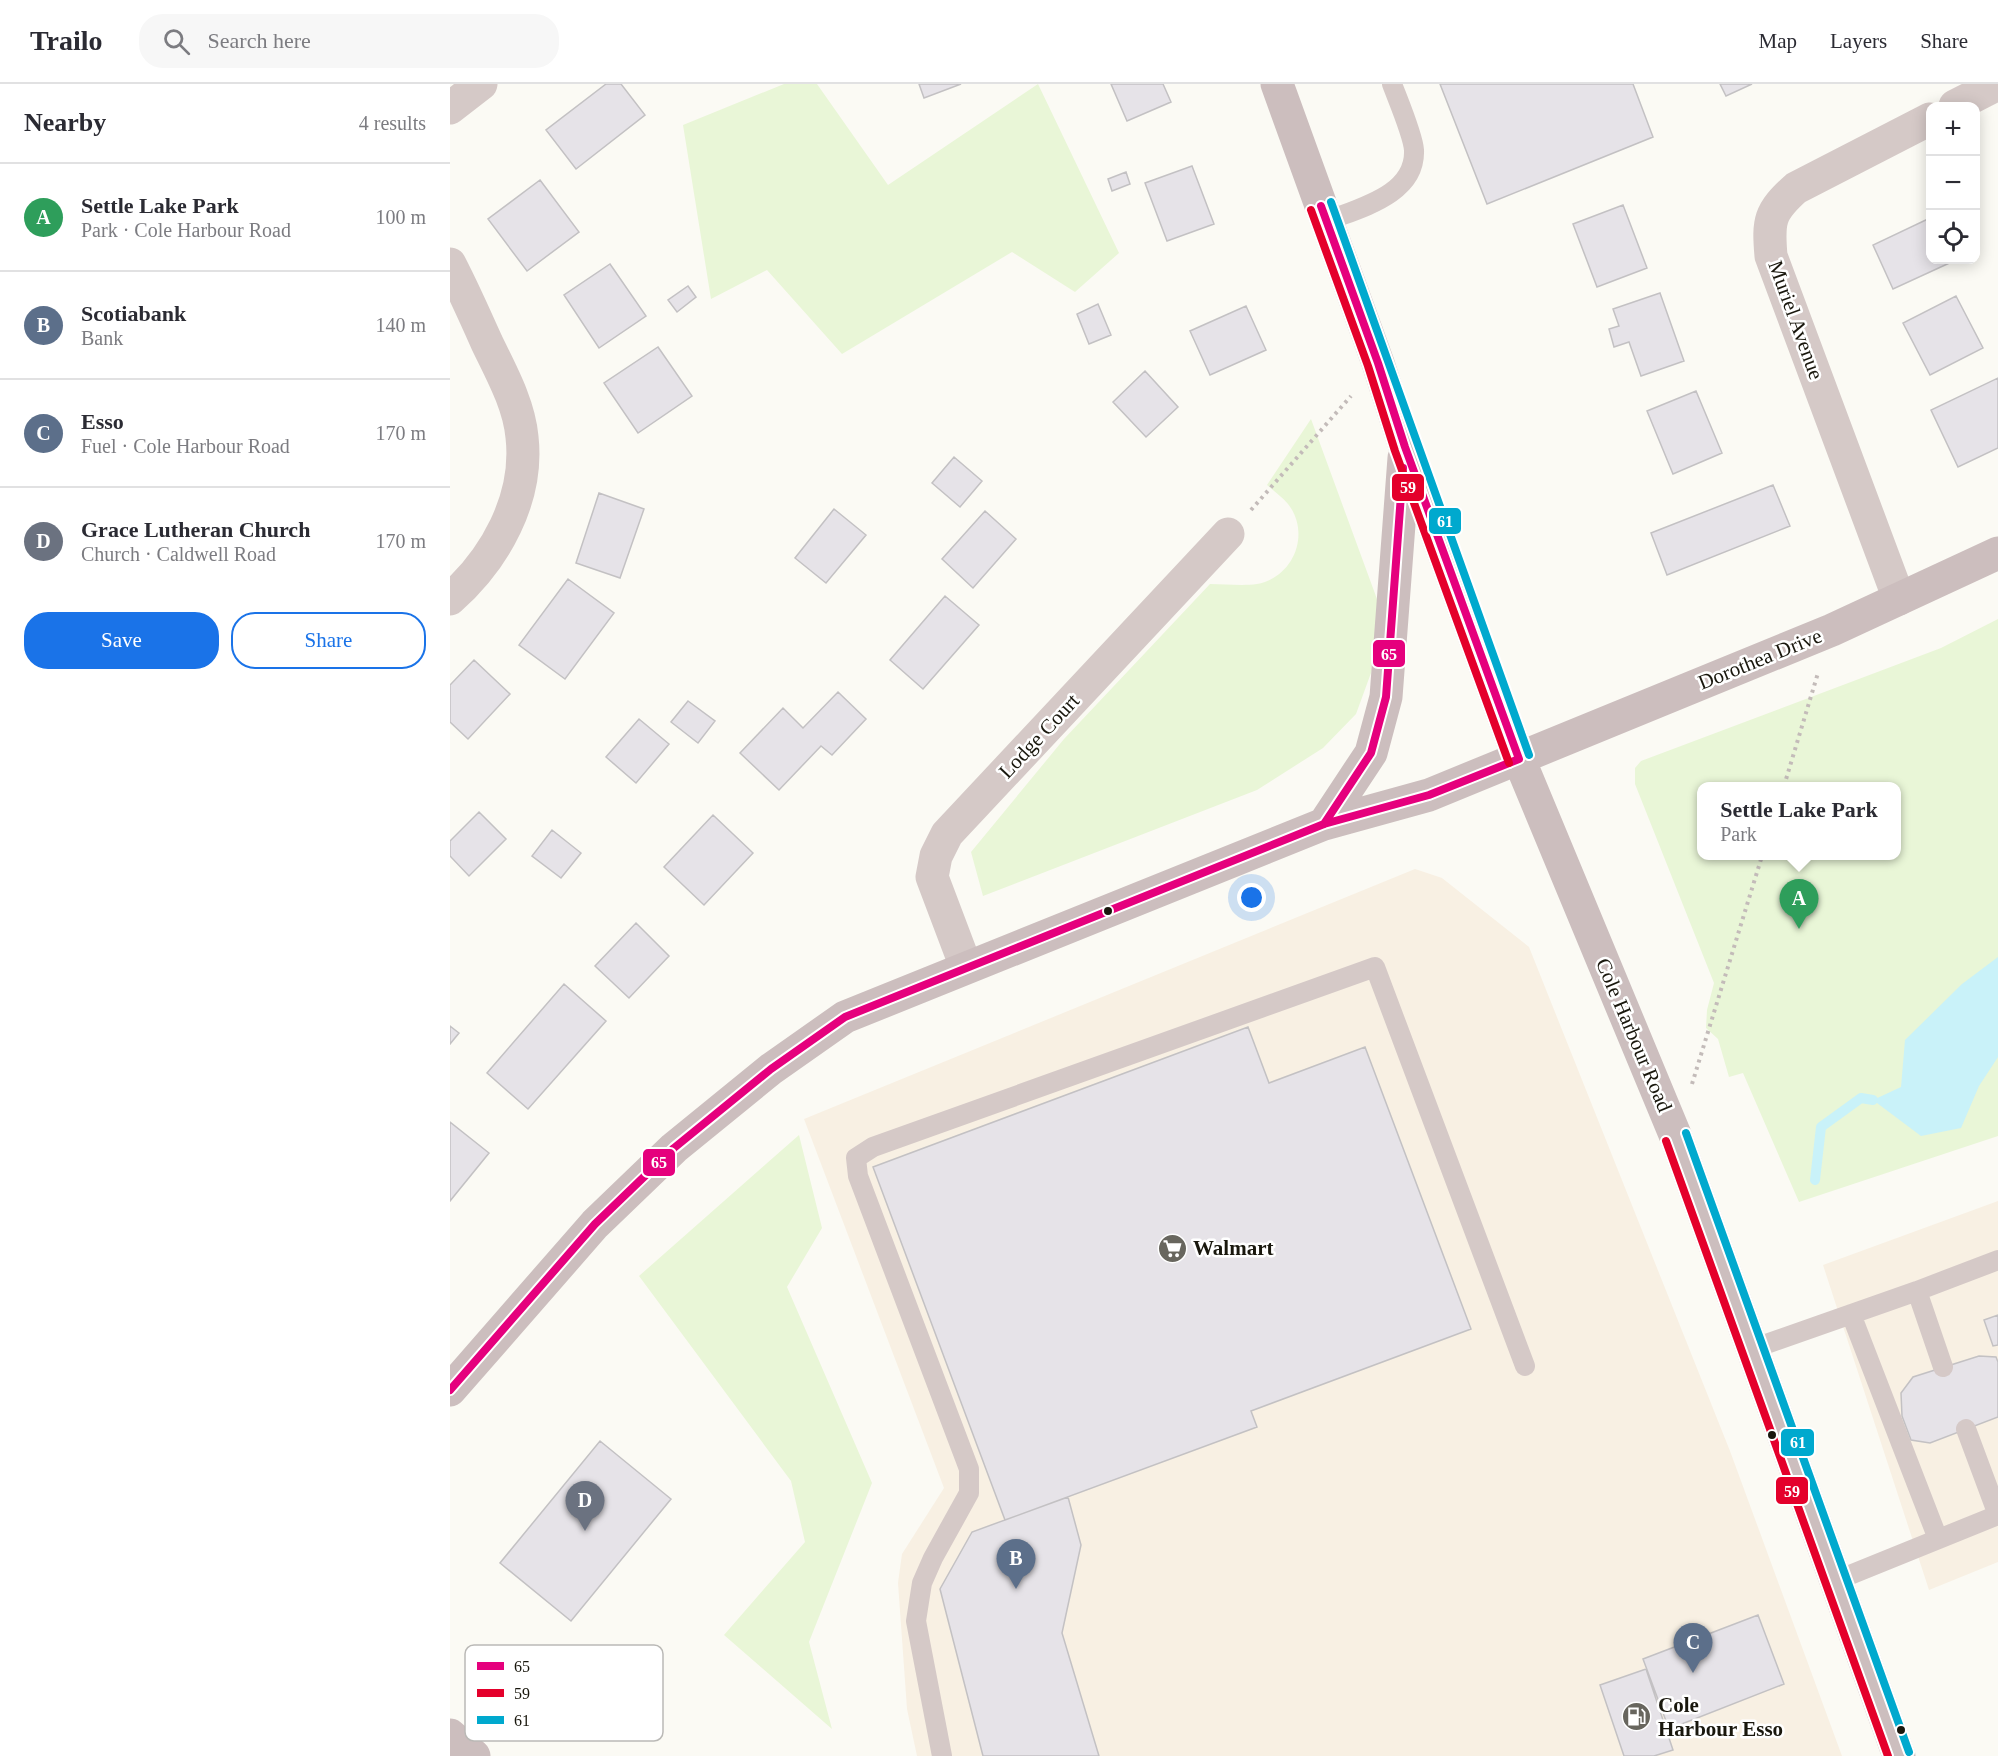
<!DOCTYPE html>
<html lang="en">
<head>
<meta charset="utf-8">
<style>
	body { margin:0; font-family:Georgia,serif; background:#f7f7f7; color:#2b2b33 }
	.controls { position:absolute; right:18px; top:18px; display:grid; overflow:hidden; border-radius:12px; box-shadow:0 3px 15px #0003 }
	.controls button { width:54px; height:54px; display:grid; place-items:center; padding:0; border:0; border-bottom:2px solid #e1e1e2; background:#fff; color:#2b2b33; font:30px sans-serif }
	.you { position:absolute; left:802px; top:814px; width:21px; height:21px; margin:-15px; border:4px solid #fff; border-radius:50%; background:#1a73e8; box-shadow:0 0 0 9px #1a73e833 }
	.badge { display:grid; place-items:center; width:39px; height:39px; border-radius:50%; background:#1a73e8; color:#fff; font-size:20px; font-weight:700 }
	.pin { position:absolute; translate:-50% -50px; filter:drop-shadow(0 2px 3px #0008) }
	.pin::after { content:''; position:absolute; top:32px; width:21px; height:18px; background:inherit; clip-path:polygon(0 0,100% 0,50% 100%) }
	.popup { position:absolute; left:1247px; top:698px; width:204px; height:78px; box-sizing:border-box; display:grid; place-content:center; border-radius:12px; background:#fff; filter:drop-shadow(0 2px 4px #0005); font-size:20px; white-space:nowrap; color:#7c7c81 }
	.popup b { font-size:22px; color:#2b2b33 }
	.popup::after { content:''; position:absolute; left:50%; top:100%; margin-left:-12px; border:12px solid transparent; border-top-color:#fff }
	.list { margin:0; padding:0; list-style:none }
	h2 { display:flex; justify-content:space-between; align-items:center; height:78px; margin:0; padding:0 24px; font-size:26px }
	h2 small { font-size:20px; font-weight:400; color:#7c7c81 }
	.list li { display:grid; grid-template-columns:39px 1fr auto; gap:18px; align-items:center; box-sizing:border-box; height:108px; padding:0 24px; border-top:2px solid #e1e1e2 }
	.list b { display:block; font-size:22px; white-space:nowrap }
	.list p { margin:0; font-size:20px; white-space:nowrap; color:#7c7c81 }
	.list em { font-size:20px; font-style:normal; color:#7c7c81 }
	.actions { display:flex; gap:12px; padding:18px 24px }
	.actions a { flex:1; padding:14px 0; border:2px solid #1a73e8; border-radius:24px; text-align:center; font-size:21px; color:#1a73e8 }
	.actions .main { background:#1a73e8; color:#fff }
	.icon { flex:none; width:33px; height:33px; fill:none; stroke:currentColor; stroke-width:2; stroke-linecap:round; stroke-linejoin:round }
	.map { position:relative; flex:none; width:1548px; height:1672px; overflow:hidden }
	header { display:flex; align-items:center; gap:36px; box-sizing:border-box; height:84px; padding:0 30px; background:#fff; border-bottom:2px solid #e1e1e2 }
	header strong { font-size:28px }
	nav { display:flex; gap:33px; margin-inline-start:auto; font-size:21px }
	.search { width:420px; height:54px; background:#f7f7f7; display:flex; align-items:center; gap:15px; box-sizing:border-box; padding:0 21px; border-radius:24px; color:#7c7c81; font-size:22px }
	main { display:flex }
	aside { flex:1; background:#fff }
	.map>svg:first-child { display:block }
	.commercial { fill:#f8f0e3 }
	.green { fill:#e9f6d7; fill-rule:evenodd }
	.water { fill:#c9f2f9 }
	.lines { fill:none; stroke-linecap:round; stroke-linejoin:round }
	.stream { stroke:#c9f2f9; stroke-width:10 }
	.building { fill:#e6e3e8; stroke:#c3c1c3; stroke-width:1.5 }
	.path { stroke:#c3bbb9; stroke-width:4; stroke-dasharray:3 4.5; stroke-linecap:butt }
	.lane { stroke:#d5c9c7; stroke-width:20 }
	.street { stroke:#d5c9c7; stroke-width:33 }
	.secondary { stroke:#ccbebe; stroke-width:33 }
	.bus-1-casing { stroke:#fff; stroke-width:12 }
	.bus-2-casing { stroke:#fff; stroke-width:12 }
	.bus-3-casing { stroke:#fff; stroke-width:12 }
	.bus-1 { stroke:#e5007d; stroke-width:8 }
	.bus-2 { stroke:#e4002b; stroke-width:8 }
	.bus-3 { stroke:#00a9ce; stroke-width:8 }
	.bus-dot { fill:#19170d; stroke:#fff; stroke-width:2 }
	.labels { text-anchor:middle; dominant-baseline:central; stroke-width:5; stroke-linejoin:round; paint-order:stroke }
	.street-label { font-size:21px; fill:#19170d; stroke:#fff }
	.poi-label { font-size:21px; font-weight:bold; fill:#19170d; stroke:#fff; text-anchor:start }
	.key { fill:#fff; stroke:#bab9b6; stroke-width:1.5 }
	.key-label { font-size:16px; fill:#19170d }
	.line-badge { stroke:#fff; stroke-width:2 }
	.badge-label { font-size:16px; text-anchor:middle; font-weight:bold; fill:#fff }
</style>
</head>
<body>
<header>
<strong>Trailo</strong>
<div class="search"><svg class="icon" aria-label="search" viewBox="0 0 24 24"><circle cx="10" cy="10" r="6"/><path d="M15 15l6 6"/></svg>Search here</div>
<nav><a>Map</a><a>Layers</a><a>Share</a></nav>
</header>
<main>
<aside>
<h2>Nearby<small>4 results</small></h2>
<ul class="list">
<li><span class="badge" style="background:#2e9e5b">A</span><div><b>Settle Lake Park</b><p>Park · Cole Harbour Road</p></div><em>100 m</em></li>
<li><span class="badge" style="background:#5c6f8a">B</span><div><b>Scotiabank</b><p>Bank</p></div><em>140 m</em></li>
<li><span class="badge" style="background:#5c6f8a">C</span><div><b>Esso</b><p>Fuel · Cole Harbour Road</p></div><em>170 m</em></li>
<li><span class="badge" style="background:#6b7280">D</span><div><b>Grace Lutheran Church</b><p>Church · Caldwell Road</p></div><em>170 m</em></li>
</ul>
<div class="actions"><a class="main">Save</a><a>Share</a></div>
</aside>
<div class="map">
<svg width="1548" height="1672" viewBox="0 0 1548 1672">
	<rect width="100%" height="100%" fill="#fbfaf4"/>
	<path class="commercial" d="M965,785L992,794L1079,863L1280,1367L1392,1672H467L457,1625L448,1499L452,1470L494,1404L354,1035Z
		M1548,1117V1478L1479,1506L1373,1181Z"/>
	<path class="green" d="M334,0H367L438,101L588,0L669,169L625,208L562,168L392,270L317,186L261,215L233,41Z
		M861,335L931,526L925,578L906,630L873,664L807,706L533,812L521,768L614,655L760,500C775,500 793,502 807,500C844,493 861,449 838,420C832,413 824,407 817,401Z
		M1548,535V1052L1349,1118L1293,989L1279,993L1268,955L1256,944L1257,926L1264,899L1185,700V684L1191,677L1491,564ZM1252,702H1446V772H1252Z
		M349,1051L372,1144L337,1203L422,1399L359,1558L382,1645L274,1551L355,1458L341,1397L189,1192Z"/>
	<path class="water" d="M1548,873V973L1529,1002L1511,1044L1471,1052L1423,1016L1451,1003L1455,956L1512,900Z"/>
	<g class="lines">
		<path class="stream" d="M1365,1096L1371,1043L1411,1014L1423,1016"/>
	</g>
	<path class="building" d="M156,0H171L195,31L126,85L96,46Z
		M469,0H511L474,14Z
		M661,0H713L721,18L677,37Z
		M990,0H1183L1203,53L1037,120Z
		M1270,0H1302L1276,12Z
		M742,82L764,140L717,157L695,99Z
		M676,88L680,100L662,107L658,95Z
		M90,96L129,148L77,187L38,135Z
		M1173,121L1197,184L1147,203L1123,140Z
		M1480,134V176H1506L1443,205L1423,161Z
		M160,180L196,232L149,264L114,211Z
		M238,202L246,213L227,228L218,216Z
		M1210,209L1234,277L1191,292L1179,258L1164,263L1159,245L1169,242L1163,225Z
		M1506,212L1533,264L1480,291L1453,239Z
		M648,220L661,251L639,260L627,230Z
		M796,222L816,266L760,291L740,247Z
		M208,263L242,312L188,349L154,299Z
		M695,287L728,323L696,353L663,318Z
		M1548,294V364L1508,383L1481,326Z
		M1246,307L1272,369L1223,390L1197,327Z
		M504,373L532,397L510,423L482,399Z
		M1323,401L1340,442L1217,491L1201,449Z
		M149,409L194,425L170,494L126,479Z
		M384,425L416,451L376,499L345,474Z
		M535,427L566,455L523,504L492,475Z
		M118,495L164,529L115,595L69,561Z
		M495,512L529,541L473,605L440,576Z
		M24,576L60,610L18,655L0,638V601Z
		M388,608L416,635L382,671L371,662L329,706L290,669L333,624L353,644Z
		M238,617L265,637L248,659L221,638Z
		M189,635L219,660L186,699L156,673Z
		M29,728L56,755L19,792L0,772V757Z
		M263,731L303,769L254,821L214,783Z
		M102,746L131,769L111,794L82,772Z
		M186,839L219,872L179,914L145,882Z
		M114,900L156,937L78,1025L37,989Z
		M0,942L9,949L0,960Z
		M798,943L819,999L915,963L1021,1245L801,1327L807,1343L555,1436L423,1083Z
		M0,1038L39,1069L0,1117Z
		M1548,1231V1261L1543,1262L1534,1236Z
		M1529,1272L1546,1273L1548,1278V1333L1480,1359L1461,1356L1452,1332L1451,1309L1463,1293Z
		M150,1357L221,1415L121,1537L50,1479Z
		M618,1413L631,1461L612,1549L649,1672H533L490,1505L522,1448Z
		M1308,1531L1334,1600L1219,1645L1193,1575Z
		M1196,1585L1223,1666L1204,1672H1174L1150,1601Z"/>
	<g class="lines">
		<path class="path" d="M801,426L901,312
			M1334,702L1368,589
			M1242,1000L1312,772"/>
		<path class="lane" d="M877,137C909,124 966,111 964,66C963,51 948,16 942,0
			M1467,1207L1548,1176
			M1401,1230L1488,1455
			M1302,1265L1467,1207L1493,1283
			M1385,1497L1548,1431L1516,1345
			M492,1672L466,1537L472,1499L483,1474L519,1409V1385L408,1092L406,1074L423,1063L925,883L1075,1282"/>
		<path class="street" d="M1505,22L1548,0
			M0,24L31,0
			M0,180C13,205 25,232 37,259C51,288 69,320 72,353C79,415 45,475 0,515
			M1449,515L1321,172C1318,137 1319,128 1346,104L1480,35
			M516,883L482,793L486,772L497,750L778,450"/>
		<path class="secondary" d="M827,0L928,279L955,363L1069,675L1226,1053L1449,1672
			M874,740L921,669L936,613L954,374
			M0,1306L145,1140L224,1064L321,985L395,933L874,740L979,711L1382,546L1548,469
			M0,1651L24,1672"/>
		<defs>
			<path id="bus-1" d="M874,740L921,669L936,613L953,384
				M0,1306L145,1140L224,1064L321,985L395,933L874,740L979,711L1069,675L955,363L928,279L871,122"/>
			<path id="bus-2" d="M861,126L918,282L945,367L1059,679
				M1216,1057L1438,1672"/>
			<path id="bus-3" d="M881,118C948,302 1012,487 1079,671
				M1236,1049L1459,1668"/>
		</defs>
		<use href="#bus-1" class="bus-1-casing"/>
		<use href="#bus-2" class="bus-2-casing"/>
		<use href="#bus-3" class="bus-3-casing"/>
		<use href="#bus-1" class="bus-1"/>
		<use href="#bus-2" class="bus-2"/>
		<use href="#bus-3" class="bus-3"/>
	</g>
	<defs>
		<symbol id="supermarket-disc" viewBox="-11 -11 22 22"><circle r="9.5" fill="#68665e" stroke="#fff"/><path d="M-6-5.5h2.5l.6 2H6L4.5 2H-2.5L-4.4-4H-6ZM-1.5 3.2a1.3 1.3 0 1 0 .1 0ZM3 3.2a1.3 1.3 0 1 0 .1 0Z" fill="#fff"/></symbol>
		<symbol id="fuel-disc" viewBox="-11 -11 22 22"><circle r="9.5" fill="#68665e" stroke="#fff"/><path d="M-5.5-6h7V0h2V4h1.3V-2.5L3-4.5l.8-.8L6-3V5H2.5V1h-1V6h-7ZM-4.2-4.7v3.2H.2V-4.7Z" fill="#fff"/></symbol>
	</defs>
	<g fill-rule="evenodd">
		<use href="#supermarket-disc" x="706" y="1148" width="33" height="33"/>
		<use href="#fuel-disc" x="1170" y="1616" width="33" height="33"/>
	</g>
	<g class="bus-dot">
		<circle cx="658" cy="827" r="5"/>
		<circle cx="1322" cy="1351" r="5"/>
		<circle cx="1451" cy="1646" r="5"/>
	</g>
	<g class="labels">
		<g class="street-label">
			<text transform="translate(1346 236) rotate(70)">Muriel Avenue</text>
			<text transform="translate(1310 575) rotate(-22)">Dorothea Drive</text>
			<text transform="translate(589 652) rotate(-47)">Lodge Court</text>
			<text transform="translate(1184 951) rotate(67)">Cole Harbour Road</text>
		</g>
		<g class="poi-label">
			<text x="743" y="1164">Walmart</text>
			<text x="1208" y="1621">Cole<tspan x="1208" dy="24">Harbour Esso</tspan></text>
		</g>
	</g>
	<rect x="15" y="1561" width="198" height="96" rx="9" class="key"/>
	<rect x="27" y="1578" width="27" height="8" fill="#e5007d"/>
	<rect x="27" y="1605" width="27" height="8" fill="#e4002b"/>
	<rect x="27" y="1632" width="27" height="8" fill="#00a9ce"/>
	<g class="key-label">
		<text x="64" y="1588">65</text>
		<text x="64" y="1615">59</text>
		<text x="64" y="1642">61</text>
	</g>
	<g class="line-badge">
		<rect x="941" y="389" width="34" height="29" rx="6" fill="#e4002b"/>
		<rect x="978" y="423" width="34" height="28" rx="6" fill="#00a9ce"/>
		<rect x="922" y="555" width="34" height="29" rx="6" fill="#e5007d"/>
		<rect x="192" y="1064" width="34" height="29" rx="6" fill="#e5007d"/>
		<rect x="1330" y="1344" width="35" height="29" rx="6" fill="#00a9ce"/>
		<rect x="1325" y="1392" width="34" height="29" rx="6" fill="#e4002b"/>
	</g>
	<g class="badge-label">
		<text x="958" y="409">59</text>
		<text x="995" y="443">61</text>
		<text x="939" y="576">65</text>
		<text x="209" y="1084">65</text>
		<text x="1348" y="1364">61</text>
		<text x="1342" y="1413">59</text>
	</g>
</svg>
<div class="controls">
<button>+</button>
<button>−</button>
<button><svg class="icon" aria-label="locate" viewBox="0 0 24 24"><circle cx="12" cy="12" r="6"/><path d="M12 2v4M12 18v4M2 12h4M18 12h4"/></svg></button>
</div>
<div class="you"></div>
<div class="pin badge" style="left:1349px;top:845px;background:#2e9e5b">A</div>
<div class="popup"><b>Settle Lake Park</b>Park</div>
<div class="pin badge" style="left:566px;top:1505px;background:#5c6f8a">B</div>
<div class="pin badge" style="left:1243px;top:1589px;background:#5c6f8a">C</div>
<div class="pin badge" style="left:135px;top:1447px;background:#6b7280">D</div>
</div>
</main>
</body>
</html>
